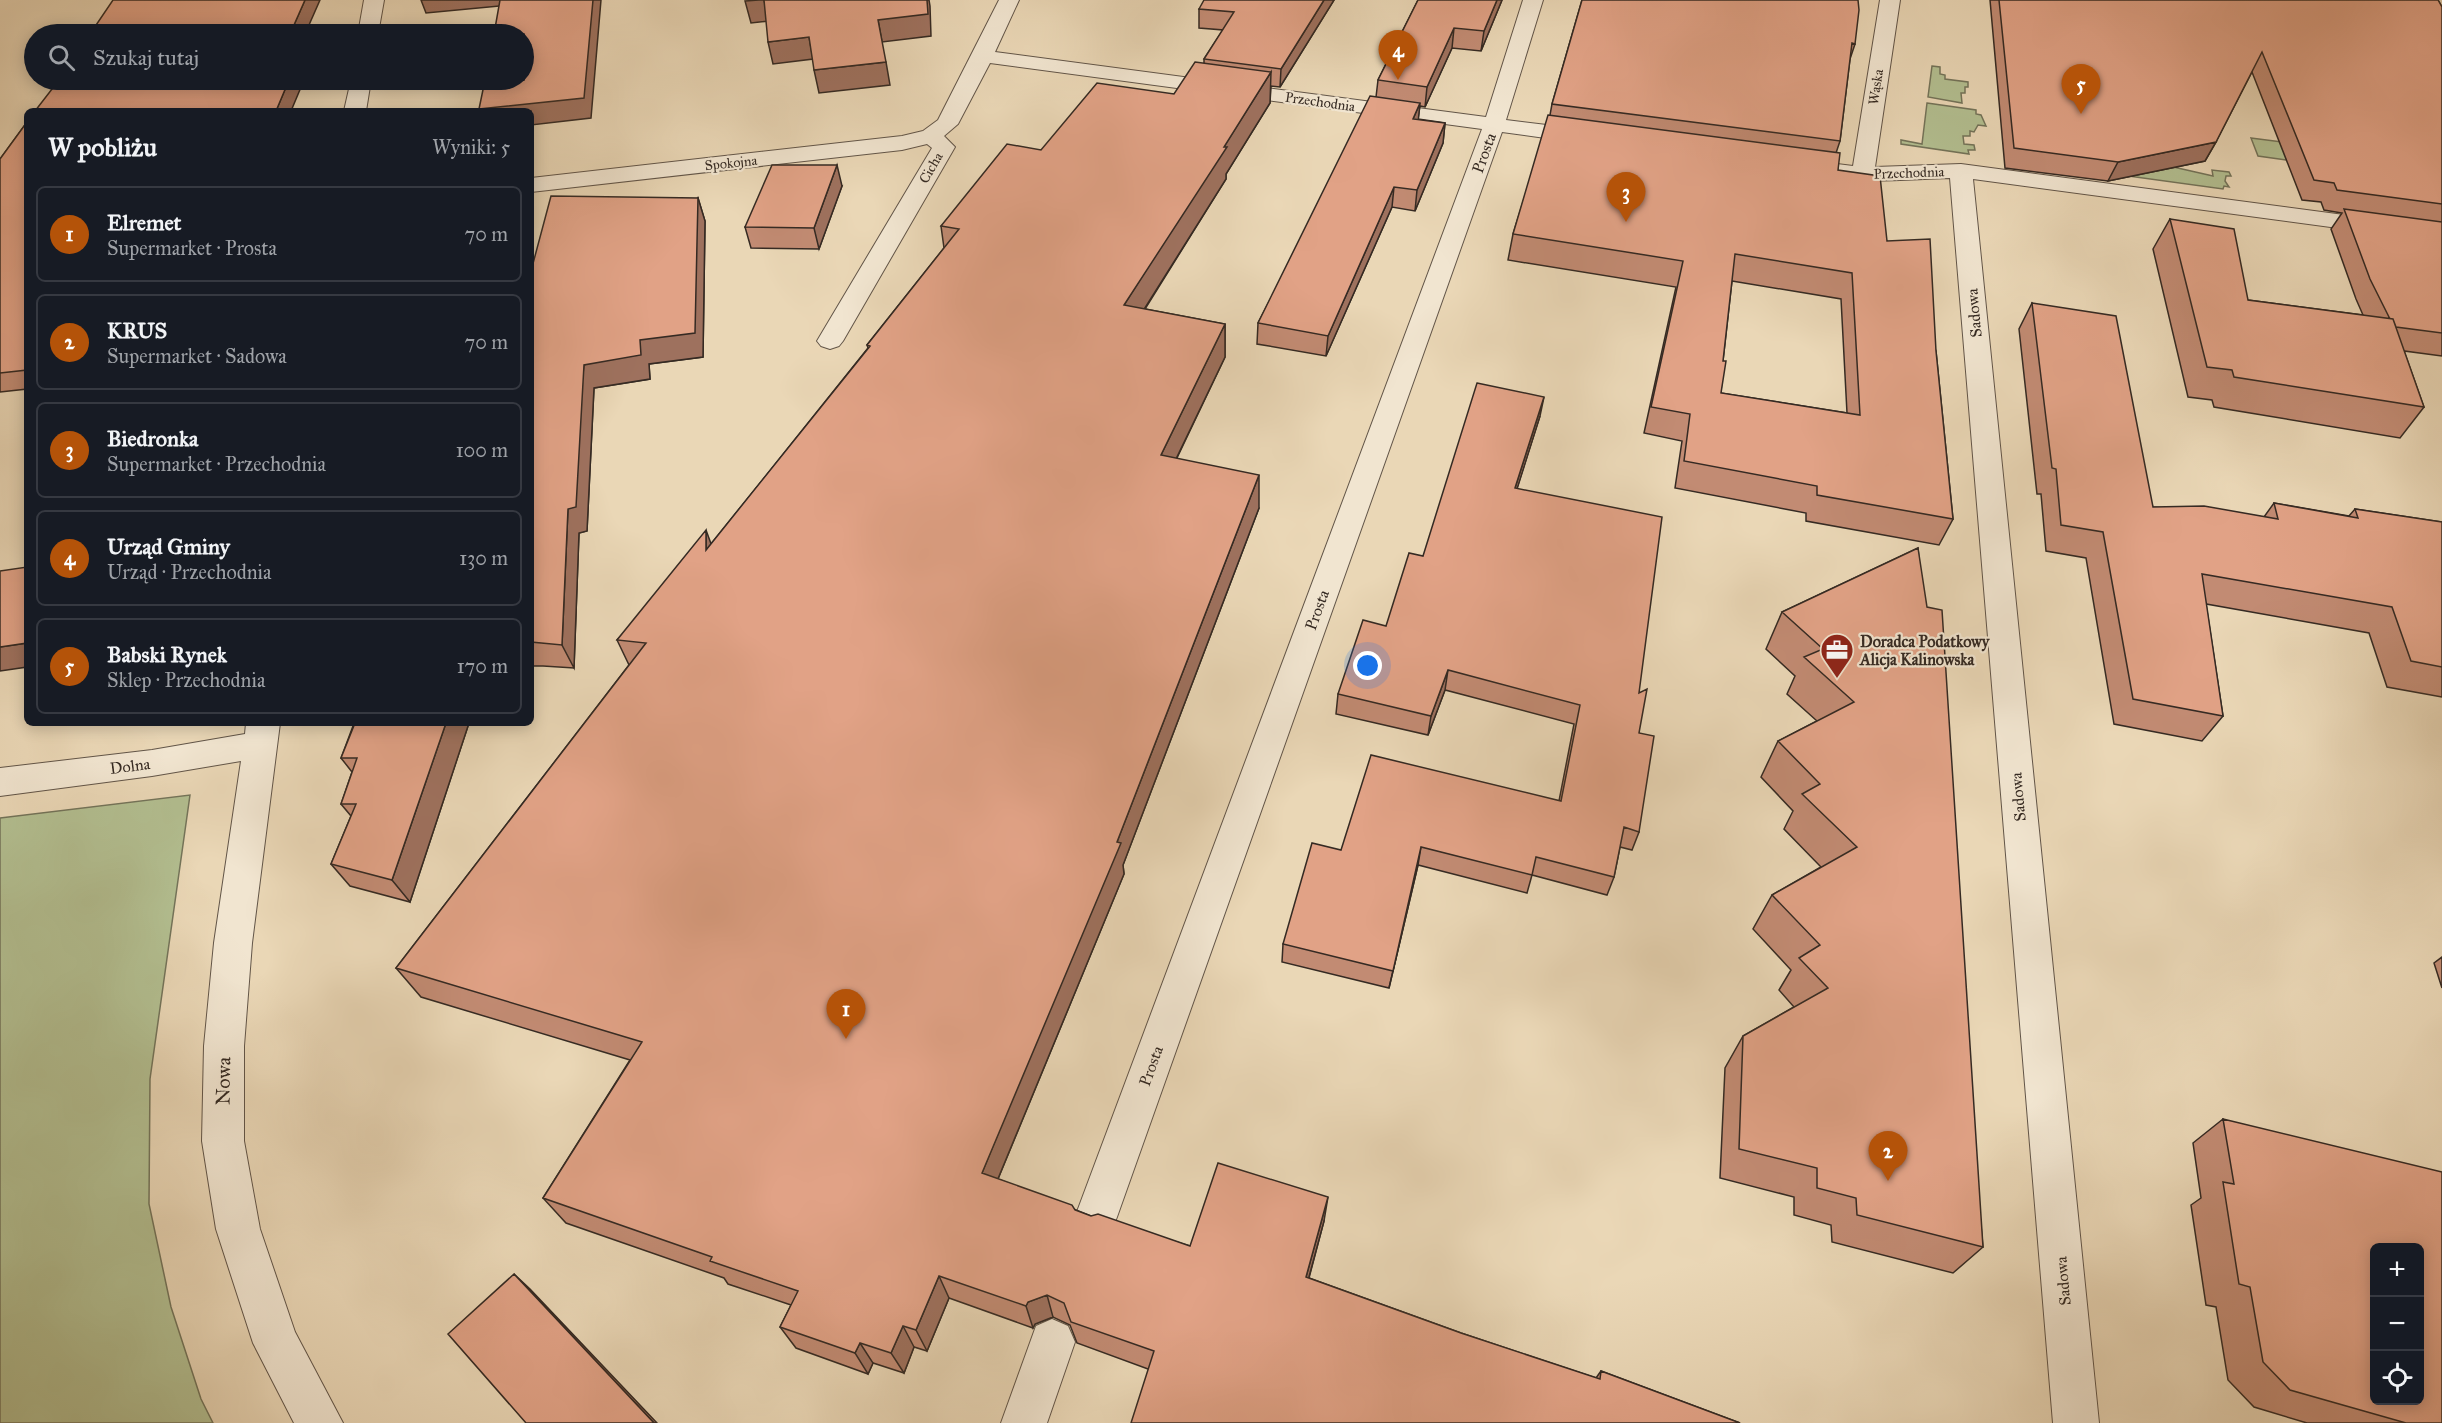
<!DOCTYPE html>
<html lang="pl">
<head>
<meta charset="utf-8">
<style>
	body { margin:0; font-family:"IM FELL Great Primer",serif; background:#242831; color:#f1f3f6 }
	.controls { position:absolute; right:18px; bottom:18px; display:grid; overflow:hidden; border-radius:9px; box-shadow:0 3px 15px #0003 }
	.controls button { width:54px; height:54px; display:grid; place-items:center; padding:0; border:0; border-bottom:2px solid #363941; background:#171b24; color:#f1f3f6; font:30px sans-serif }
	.you { position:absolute; left:1368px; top:666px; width:21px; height:21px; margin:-15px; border:4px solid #fff; border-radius:50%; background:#1a73e8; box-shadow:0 0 0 9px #1a73e833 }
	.badge { display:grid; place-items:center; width:39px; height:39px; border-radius:50%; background:#b45309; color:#fff; font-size:20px; font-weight:700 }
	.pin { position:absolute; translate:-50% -50px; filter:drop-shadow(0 2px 3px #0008) }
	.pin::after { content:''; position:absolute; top:32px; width:21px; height:18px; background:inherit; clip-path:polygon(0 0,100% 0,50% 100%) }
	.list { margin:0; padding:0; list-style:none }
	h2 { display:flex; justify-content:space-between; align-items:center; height:78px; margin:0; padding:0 24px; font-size:26px }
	h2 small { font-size:20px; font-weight:400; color:#9ea1a6 }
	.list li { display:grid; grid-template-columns:39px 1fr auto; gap:18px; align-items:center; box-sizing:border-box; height:96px; margin:0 12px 12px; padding:0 12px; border:2px solid #363941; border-radius:9px }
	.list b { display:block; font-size:22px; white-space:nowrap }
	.list p { margin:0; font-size:20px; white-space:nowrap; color:#9ea1a6 }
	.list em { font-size:20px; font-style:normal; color:#9ea1a6 }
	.icon { flex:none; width:33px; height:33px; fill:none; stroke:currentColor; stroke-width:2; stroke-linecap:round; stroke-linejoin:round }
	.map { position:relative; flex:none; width:2442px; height:1423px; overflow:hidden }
	.search { position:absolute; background:#171b24; box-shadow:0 3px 15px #0003; left:24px; top:24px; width:510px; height:66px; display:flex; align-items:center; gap:15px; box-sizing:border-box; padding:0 21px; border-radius:33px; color:#9ea1a6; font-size:22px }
	.panel { position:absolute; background:#171b24; box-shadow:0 3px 15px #0003; left:24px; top:108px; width:510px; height:618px; border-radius:9px }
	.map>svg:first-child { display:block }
	.green { fill:#b3bf91; stroke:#74745a; stroke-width:1.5 }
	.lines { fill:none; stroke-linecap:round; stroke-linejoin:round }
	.minor-casing { stroke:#625548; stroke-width:2 }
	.minor { fill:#f1e5d0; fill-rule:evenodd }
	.wall { fill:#c28b73; stroke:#352a23; stroke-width:1.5; fill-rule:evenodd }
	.shaded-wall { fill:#9e715e; stroke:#352a23; stroke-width:1.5 }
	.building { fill:#e1a286; stroke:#352a23; stroke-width:1.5; fill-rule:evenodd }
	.labels { text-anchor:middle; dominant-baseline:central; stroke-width:4.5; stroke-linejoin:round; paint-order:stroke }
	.far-street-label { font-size:14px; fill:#352a23; stroke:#f1e5d0 }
	.street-label { font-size:16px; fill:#352a23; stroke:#f1e5d0 }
	.poi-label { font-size:16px; font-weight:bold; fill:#352a23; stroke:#f1e5d0; text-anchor:start }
	.near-street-label { font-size:20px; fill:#352a23; stroke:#f1e5d0 }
</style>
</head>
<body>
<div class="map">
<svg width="2442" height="1423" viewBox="0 0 2442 1423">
	<rect width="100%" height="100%" fill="#ead7b6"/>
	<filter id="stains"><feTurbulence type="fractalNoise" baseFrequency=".00333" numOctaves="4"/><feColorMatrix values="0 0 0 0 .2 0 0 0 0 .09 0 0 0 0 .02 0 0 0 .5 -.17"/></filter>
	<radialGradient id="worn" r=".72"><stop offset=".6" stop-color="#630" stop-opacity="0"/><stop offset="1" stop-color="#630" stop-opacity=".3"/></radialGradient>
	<path class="green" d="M1932,66L1940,67V74L1945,75V79L1968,82V87H1965V93H1961L1962,103L1928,97Z
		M1927,103L1976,110V114L1981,115L1986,126L1978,125L1974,132L1970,131V136H1963L1964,144L1974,145L1975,150H1968L1969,154L1901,144V140L1922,144Z
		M2251,138L2322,147L2329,166L2258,156Z
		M2048,165L2169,166L2213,176L2212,170L2229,172L2231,176H2226L2225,181L2229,187L2224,186L2223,189Z
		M190,795L150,1079L149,1204L171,1307L201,1399L213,1423H0V818Z"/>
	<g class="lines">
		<defs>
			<path id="minor" d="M364,0H384L378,34H358Z
				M999,0H1019L995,52L1486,117L1523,0H1543L1506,120L1588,130L1596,132L1599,137L1596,142L1588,144L1502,132L1117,1217L1111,1232L1096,1238L1081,1232L1075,1217L1482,129L990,63L958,124L944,136L955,147L843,341L839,346L830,349L821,346L817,341L932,148L927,144L902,150L531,192V178L902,136L923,131L938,120Z
				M1880,0H1900L1875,167L1961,164L2442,228V242L1973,179L2099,1423H2053L1950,178C1905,179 1858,185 1813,174L1810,169L1813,164L1821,162L1853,166Z
				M351,80H371L366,111H344Z
				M246,723H280L252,943L244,1046V1141L260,1229L295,1332L343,1423H294L253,1343L216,1229L202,1141L204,1046L214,943L241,761L152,776L0,796V768L152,750L245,734Z
				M1052,1319L1068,1326L1075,1342L1047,1423H1001L1036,1326Z"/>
		</defs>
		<use href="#minor" class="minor-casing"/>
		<use href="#minor" class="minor"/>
	</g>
	<path class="wall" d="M1334,0L1280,87L1271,86L1270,103L1226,174V179L1145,309L1225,324V357L1177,458L1259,508L1123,865L1124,874L998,1179L1091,1216L1190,1246L1324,1221L1309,1278L1461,1333L1596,1378L1601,1371L1740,1423L1148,1369L1077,1343L1070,1325L1053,1317L1035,1324L1033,1328L949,1298L927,1351L914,1347L904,1373L873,1363L868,1374L796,1348L780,1327L791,1305L728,1284L724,1278L566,1223L543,1198L630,1060L421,997L396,968L629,665L617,640L711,544L868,348L867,345L944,248L941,226L1041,150L1174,94L1204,63V59L1223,30L1199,28V9Z
		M1418,0H1502L1481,51L1452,48L1425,107L1420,106L1418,119L1445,123L1443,143L1415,211L1392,207L1326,356L1257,344L1258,323L1376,97L1378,80Z
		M1582,0L1855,44L1850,59L1840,141L1836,153L1838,170L1887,241L1936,351L1953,519L1939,545L1806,521V513L1675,488L1682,441L1644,433L1676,287L1508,260L1513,234L1550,115L1552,104ZM1732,281L1841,299L1847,413L1721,393L1723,361Z
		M1990,0H2438L2442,7V356L2404,351L2424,407L2400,438L2214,407L2212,400L2188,397L2153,249L2170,219L2248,300L2363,315L2356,299L2331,229L2342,213L2324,210L2321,202L2302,200L2252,72L2216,142L2205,161L2108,181L2005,168Z
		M27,122V389L0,392V159Z
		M842,186L819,249L751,248L745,227Z
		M698,198L705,221L703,357L649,364L650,379L594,388L587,531L579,533L574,668L543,666H531V271Z
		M2032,303L2153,507L2264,517L2274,503L2349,516L2355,509L2442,522V697L2387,687L2369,633L2206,604L2223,716L2202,741L2114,724L2086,558L2046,551L2041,494H2037L2019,329Z
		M1540,416L1517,488L1639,693V832L1632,850L1620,847L1614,877L1607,895L1532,875L1527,893L1418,865L1389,988L1282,962L1283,944L1341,850L1559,801L1574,724L1445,690L1428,735L1336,714L1338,694L1386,626L1423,556Z
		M1918,548L1983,1247L1953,1273L1832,1242L1831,1225L1794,1215V1197L1720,1178L1725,1068L1743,1036L1794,1007L1779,990L1791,970L1753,929L1772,895L1821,867L1784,829L1793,811L1761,777L1778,741L1817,721L1787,694L1795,676L1766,649L1782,612Z
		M351,723H469L410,902L350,886L331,864L351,816L341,804L352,772L341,758L353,726Z
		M2442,957V988L2434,963Z
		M2223,1119L2442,1423H2307L2254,1407L2228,1380L2216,1307L2206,1305L2191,1205L2201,1198L2193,1143Z"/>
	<path class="shaded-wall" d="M305,0H320L305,34H290Z
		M421,0H509L510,5L426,13Z
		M593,0H601L591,118L531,125V111H480L479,109Z
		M759,0H764L769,21L751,23L745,1Z
		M927,0H929L930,6L931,36L882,42L878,20Z
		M1324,0H1334L1280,87L1281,69Z
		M1497,0H1502L1481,51L1484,31Z
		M1454,28L1452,48L1425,107L1427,87Z
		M809,37L813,59L773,64L768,42Z
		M886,62L890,85L819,93L814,70Z
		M1271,72L1270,103L1226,174V179L1126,338L1124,305Z
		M289,80H304L291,111H276Z
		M1420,103L1418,123L1413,119Z
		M1445,123L1443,143L1415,211L1417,190Z
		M2216,142L2205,161L2108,181L2118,162Z
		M837,165L842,186L819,249L814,228Z
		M1394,187L1392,207L1326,356L1328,336Z
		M698,198L705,221L703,357L649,364L650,379L594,388L587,531L579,533L574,668L562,645L568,509L584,365L640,340Z
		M1225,324V357L1162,488L1161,455Z
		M1544,397L1540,416L1511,508L1515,488Z
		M1259,475V508L1123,865L1124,874L990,1198L982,1173L1117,842Z
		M706,530L718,563L706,550Z
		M27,643V667L0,671V647Z
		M1448,670L1445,690L1428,735L1431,716Z
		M446,723H469L410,902L392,880Z
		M1421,847L1418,865L1389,988L1393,971Z
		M1328,1197L1324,1221L1303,1299L1306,1277Z
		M514,1274L530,1289L657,1423H654Z
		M939,1276L949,1298L927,1351L916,1330Z
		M1047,1295L1053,1317L1035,1324L1033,1328L1026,1306L1028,1302Z
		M903,1326L914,1347L904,1373L891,1353Z
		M860,1343L873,1363L868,1374L855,1353Z"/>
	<path class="building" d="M113,0H305L290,34H90Z
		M500,0H593L584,98L479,109L485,80H524V34H494Z
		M764,0H927L928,14L878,20L886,62L814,70L809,37L768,42Z
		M1204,0H1324L1281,69L1204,59L1234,12L1199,9Z
		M1418,0H1497L1484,31L1454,28L1427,87L1378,80Z
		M1582,0H1858L1859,10L1855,44L1852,43L1840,141L1552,104Z
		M1999,0H2438L2442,7V204L2337,190L2334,183L2314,180L2262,52L2216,142L2118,162L2014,148Z
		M1195,62L1271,72L1224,147H1227L1124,305L1225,324L1161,455L1259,475L1117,842L1121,843L982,1173L1072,1205L1075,1210L1091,1216L1098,1214L1190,1246L1218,1163L1328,1197L1306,1277L1461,1333L1600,1379L1601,1371L1740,1423H1131L1154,1351L1071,1322L1064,1303L1047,1295L1028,1302L1026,1306L939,1276L916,1330L903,1326L891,1353L860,1343L855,1353L780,1327L798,1291L710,1261L712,1257L543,1198L642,1042L396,968L646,643L617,640L706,530V550L870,346L867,345L959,229L941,226L1007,144L1041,150L1097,83L1174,94Z
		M59,80H289L276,111H35Z
		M1370,96L1420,103L1413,119L1445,123L1417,190L1394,187L1328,336L1258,323Z
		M1548,115L1840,153L1838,170L1880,176L1887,241L1930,239L1936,351L1953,519L1817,495V486L1684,461L1690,414L1651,407L1683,261L1513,234ZM1735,254L1852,273L1860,415L1721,393L1726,361H1723Z
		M27,122V370L0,373V159Z
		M772,165H837L814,228L745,227Z
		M551,196L698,198L695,333L640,340L641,355L584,365L576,507L568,509L562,645L531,642V271Z
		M2344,209L2442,222V333L2396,327L2393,319H2390L2370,279Z
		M2170,219L2234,229L2248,300L2393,319L2424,407L2234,377L2232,370L2207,367Z
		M2032,303L2116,316L2153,507L2204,506L2278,519L2274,503L2358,518L2355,509L2442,522V667L2411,661L2392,607L2202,574L2223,716L2133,699L2103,532L2061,525L2056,469L2052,468Z
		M1477,383L1544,397L1515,488L1662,517L1639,693L1647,689L1639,733L1654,736L1639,832L1624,827L1614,877L1536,857L1532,875L1421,847L1393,971L1283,944L1312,843L1341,850L1371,755L1561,801L1580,705L1448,670L1431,716L1338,694L1363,620L1386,626L1409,553L1423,556Z
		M1918,548L1927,607L1942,610L1983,1247L1857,1215L1856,1198L1817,1188V1168L1739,1149L1743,1036L1828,988L1799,958L1820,945L1772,895L1857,847L1802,794L1820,784L1778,741L1854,702L1804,657L1823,649L1782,612Z
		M27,567V643L0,647V571Z
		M355,723H446L392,880L331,864L356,804H341L357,758H341Z
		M2223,1119L2442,1172V1423H2406L2290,1390L2263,1362L2250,1287L2239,1284L2223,1182L2234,1184ZM2374,1248H2420V1401H2374Z
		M514,1274L654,1423H526L448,1334Z"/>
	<defs>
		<symbol id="office-pin" viewBox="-11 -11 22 30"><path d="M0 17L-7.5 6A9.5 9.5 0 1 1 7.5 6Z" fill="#8f2418" stroke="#f1e5d0"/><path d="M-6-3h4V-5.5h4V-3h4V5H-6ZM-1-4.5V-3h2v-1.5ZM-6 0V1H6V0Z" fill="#fff"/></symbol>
	</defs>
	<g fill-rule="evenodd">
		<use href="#office-pin" x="1818" y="631" width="38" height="52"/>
	</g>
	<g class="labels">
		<g class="far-street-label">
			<text transform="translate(1876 87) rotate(-81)">Wąska</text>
			<text transform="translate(1320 102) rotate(8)">Przechodnia</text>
			<text transform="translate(731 163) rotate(-6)">Spokojna</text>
			<text transform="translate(931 168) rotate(-60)">Cicha</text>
			<text transform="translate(1909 173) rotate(-2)">Przechodnia</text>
		</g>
		<g class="street-label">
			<text transform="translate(1484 153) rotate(-70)">Prosta</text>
			<text transform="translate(1974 313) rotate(-95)">Sadowa</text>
			<text transform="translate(1317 610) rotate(-70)">Prosta</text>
			<text transform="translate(130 766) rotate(-7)">Dolna</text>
			<text transform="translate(2018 797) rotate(-95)">Sadowa</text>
			<text transform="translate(1151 1066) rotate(-70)">Prosta</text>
			<text transform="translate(2063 1281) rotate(-95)">Sadowa</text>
		</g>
		<g class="poi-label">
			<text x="1860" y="641">Doradca Podatkowy<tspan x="1860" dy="18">Alicja Kalinowska</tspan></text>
		</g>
		<g class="near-street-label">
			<text transform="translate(223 1081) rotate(-89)">Nowa</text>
		</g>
	</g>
	<rect width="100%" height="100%" filter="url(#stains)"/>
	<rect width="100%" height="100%" fill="url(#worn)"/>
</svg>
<div class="controls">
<button>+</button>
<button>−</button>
<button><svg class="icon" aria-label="locate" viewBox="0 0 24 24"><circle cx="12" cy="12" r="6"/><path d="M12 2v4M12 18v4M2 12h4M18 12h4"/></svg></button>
</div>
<div class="you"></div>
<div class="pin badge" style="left:846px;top:1039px">1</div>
<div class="pin badge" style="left:1888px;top:1181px">2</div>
<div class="pin badge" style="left:1626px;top:222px">3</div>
<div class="pin badge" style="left:1398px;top:80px">4</div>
<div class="pin badge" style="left:2081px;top:114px">5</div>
<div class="search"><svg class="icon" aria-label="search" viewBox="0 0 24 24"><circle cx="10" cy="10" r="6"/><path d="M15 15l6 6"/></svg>Szukaj tutaj</div>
<section class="panel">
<h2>W pobliżu<small>Wyniki: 5</small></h2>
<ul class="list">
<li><span class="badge">1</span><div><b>Elremet</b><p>Supermarket · Prosta</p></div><em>70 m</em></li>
<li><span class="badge">2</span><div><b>KRUS</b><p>Supermarket · Sadowa</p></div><em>70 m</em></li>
<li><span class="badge">3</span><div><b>Biedronka</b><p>Supermarket · Przechodnia</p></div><em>100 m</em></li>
<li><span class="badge">4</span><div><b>Urząd Gminy</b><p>Urząd · Przechodnia</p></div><em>130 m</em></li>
<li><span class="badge">5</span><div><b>Babski Rynek</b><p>Sklep · Przechodnia</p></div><em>170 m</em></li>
</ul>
</section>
</div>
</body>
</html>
